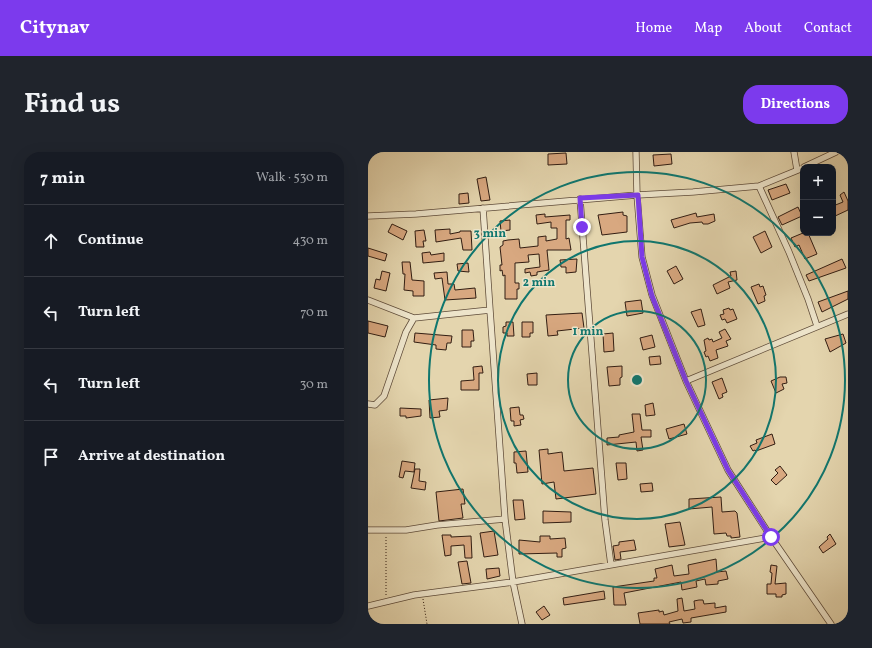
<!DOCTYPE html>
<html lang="en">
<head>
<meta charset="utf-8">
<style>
	body { margin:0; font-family:Vollkorn,serif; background:#20242c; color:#f1f3f6 }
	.controls { position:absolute; right:12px; top:12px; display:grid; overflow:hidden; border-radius:8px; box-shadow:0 4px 16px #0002 }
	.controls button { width:36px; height:36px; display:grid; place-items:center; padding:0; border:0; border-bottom:1px solid #363941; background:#171b24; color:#f1f3f6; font:20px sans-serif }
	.stop { position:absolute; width:12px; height:12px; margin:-9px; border:3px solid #7c3aed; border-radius:50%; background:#fff }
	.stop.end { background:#7c3aed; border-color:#fff; box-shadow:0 1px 4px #0008 }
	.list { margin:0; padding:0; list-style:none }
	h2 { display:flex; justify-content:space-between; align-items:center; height:52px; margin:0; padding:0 16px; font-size:17px }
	h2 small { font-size:13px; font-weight:400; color:#9ea1a6 }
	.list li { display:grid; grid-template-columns:26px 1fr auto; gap:12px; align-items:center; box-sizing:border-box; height:72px; padding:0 16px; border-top:1px solid #363941 }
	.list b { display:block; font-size:15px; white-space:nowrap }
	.list em { font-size:13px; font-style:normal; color:#9ea1a6 }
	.icon { flex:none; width:22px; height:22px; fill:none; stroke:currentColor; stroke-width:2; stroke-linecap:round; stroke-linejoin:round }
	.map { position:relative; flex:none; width:480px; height:472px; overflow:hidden; border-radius:16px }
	header { display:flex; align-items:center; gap:24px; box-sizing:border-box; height:56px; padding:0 20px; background:#7c3aed; color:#fff }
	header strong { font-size:19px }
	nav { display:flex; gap:22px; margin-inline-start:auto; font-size:14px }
	.intro { display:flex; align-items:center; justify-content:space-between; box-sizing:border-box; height:96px; padding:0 24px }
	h1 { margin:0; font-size:28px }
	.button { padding:10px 18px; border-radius:16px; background:#7c3aed; color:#fff; font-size:14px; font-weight:700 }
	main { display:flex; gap:24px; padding:0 24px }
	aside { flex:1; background:#171b24; border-radius:16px; box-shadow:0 4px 16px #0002 }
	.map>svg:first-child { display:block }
	.building { fill:#d8a880; stroke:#311d12 }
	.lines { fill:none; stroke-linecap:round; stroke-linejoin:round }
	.minor-casing { stroke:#5e4b39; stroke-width:7 }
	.path { stroke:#311d12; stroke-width:1; stroke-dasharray:1 2; stroke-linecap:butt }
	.minor { stroke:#ede4ca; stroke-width:5.5 }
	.route { stroke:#7c3aed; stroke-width:5 }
	.ring { fill:none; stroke:#0f766e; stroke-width:2 }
	.centre { fill:#0f766e; stroke:#ede4ca; stroke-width:2 }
	.ring-label { font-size:12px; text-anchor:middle; font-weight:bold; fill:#0f766e; stroke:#ede4ca; stroke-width:3; stroke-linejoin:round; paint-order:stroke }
</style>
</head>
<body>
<header>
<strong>Citynav</strong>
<nav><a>Home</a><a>Map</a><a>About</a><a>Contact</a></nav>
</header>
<div class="intro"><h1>Find us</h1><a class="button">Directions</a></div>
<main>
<aside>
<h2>7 min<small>Walk · 530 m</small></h2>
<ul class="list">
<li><svg class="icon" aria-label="ahead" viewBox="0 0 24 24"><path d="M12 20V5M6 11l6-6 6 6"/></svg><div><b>Continue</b></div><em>430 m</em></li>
<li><svg class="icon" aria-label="left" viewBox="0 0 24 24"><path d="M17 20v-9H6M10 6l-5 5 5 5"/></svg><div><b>Turn left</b></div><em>70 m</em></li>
<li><svg class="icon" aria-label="left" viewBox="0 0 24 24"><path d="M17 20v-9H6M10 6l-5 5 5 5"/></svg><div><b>Turn left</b></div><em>30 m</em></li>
<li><svg class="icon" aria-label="arrive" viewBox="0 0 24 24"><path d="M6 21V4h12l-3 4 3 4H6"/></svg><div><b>Arrive at destination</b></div></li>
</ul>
</aside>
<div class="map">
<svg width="480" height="472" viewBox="0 0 480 472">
	<rect width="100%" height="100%" fill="#e4d5ae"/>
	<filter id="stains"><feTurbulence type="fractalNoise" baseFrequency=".005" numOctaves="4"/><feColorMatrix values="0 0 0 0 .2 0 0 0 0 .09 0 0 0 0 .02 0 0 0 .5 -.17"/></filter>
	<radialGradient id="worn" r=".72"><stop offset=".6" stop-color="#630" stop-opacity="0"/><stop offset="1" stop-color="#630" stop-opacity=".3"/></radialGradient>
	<path class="building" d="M198,1L199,12L180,13V2Z
		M303,2L304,12L286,14L285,3Z
		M118,25L122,48L113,49L109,27Z
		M418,32L422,41L404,48L400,38Z
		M476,40L480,49V58L465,65V54L475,50L472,43Z
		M100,41L101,51L91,52V42Z
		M430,55L434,64L414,73L410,65Z
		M255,60V63L259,64V80L234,83L230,63Z
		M328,61L329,65L346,62L347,69L340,72H335L334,70L322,71L306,76L303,68Z
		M177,62V65L202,63V68H198V87L201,86L203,98H179L181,118L169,120V123L163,124L162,120L157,121V117L172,115L171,102L160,103L161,110L147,111V131H151V137H149V147H137V123L135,124L134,118L132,119V113H134L132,95L135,93V89L140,88L151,87L152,96L170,94V85L178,84V89L189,87V76H183V70L169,72L168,63Z
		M142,68V78L133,79L132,69Z
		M24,72L39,79L35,88L20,80Z
		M82,77V82L92,80V79H103L104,98H95L93,86L68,90L67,78Z
		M56,78L58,89H55L56,95H48L47,79Z
		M397,79L404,95L393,101L385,85Z
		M435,81H440L449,102L437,107L431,93L427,95L423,86Z
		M0,96L19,102L17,109L0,104Z
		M62,100L63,103L76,101V109L55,111L54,101Z
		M209,107L208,120L198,121V115H193L192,108Z
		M474,107L478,116L441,129L438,123Z
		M34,110H42L44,128L56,129V144H45V139L36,138L37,122H35Z
		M100,111L101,120L90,119L89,112Z
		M308,114L315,127L306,132L299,119Z
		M14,119L22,121L18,139L6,136L8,127L12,128Z
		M368,119L369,128L360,130L362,136L349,142L345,133L363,124L362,120Z
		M79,120L80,132H86L87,138L107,136L108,146L77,148L74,126L67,127L66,121Z
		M391,132L392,135L395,134L398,143L396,144L397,149L390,152L383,135Z
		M480,139V147L454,160L450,150Z
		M273,148L275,161L259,164L257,150Z
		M361,156L362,158L365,157L369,167L359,171L357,167L354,168L352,163L356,162L355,158Z
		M333,157L337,173L330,175L323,160Z
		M214,161L216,176L189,179L190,183L180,184L178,163Z
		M0,169L20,174L17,185L0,181Z
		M138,170H145L146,184H139V181H135V175L138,174Z
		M154,170H165V181H162V185H154Z
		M357,177L363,187L358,189L360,194L348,198L350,206L342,209L340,204L338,205L336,200L338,199L336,188L340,186L341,188L344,187L345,190L354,186L351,180Z
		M94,178H105L106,189H103V195H94Z
		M47,181L84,184L83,191H79L78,198L68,197V193L46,190Z
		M245,181L246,199L236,200L235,182Z
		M475,182L478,191L462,200L457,187Z
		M284,183L287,195L275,198L272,186Z
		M292,204L293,212L282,213L281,205Z
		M114,214L115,221H111V238H93V229L106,228L105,215Z
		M254,214V225L252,226V233L241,234L239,215Z
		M169,221V233H160L159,222Z
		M412,225H418L419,231L414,232L416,237L408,241L403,229Z
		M354,226L359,240L354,242L355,245L351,247L344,230Z
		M80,246L79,258L71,259L72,265L62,266L61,248Z
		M285,251L287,263L278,264L277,253Z
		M151,255L152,263H155L156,267L152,268L153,273L146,274V269H143L142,256Z
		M32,256L53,257V264L38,266V264H32Z
		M264,262H272L274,278H283V285H273L275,298L269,299L268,290L239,293V286L251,285V283L266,280Z
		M316,272L319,282L301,287L298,277Z
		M404,282L407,292L388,299L387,298L385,299L382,294L389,291L388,288Z
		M180,297V302L194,300L196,319L225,316L228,342L188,347L186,330L174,332L171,298Z
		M158,299L160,320L149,321L148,311H146V300Z
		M34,309L47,311L46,320L37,319L35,326L31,325Z
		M248,311H258L259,327L250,328Z
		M412,314L419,323L408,333L403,328L410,321L407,318Z
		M47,317H52L51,329L58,330L57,338L43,336Z
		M284,331L285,339L273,340L272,332Z
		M95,337L97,352H93L95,366L71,369L68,340Z
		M353,345L354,360L367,359L369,361L372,385L363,386V384H359L358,381L346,382L344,355L321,357V347Z
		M145,348H155L157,367L147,368Z
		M175,359L203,360V370L175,371Z
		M312,370L317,393L301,395L297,372Z
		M126,379L130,403L116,405L112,381Z
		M462,382L468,392L455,401L451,395L460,387L459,385Z
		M74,383H83V385L103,384L104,406H97L96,393L83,394V403L77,404Z
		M172,384H182V387L197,386L198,396L194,397V405H189V401L151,402V388L172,390Z
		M266,388L268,398L252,400L253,407L247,408L245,394L251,393V390Z
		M348,407L349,420L358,419L360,427L350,429V432L338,433L337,427L328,429L329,435L314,438L313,430L256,441L258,453H246L245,435L286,429V426H289L287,417L304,413L306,424L321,422L320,413Z
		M99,409L103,431L94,432L90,410Z
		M403,413L409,414L407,432L418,431V442L414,443V445H408V442H399V432H403L404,421L402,420Z
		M131,416L132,424L119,427L118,417Z
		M236,439L237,447L196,453L195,446Z
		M314,446L316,459L327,457L326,449L331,448H335L336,452L347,451V456L358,454V460L323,466V470L315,471L314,467L301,470L302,472H272L270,461L291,458V460L295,459L296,463L310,459L309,447Z
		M176,454L182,463L174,468L168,460Z"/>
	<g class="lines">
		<defs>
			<path id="minor" d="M426,0L429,18
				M436,15L468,0
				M435,16L391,34L325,40L269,43L274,105L284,143L318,229L360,318L403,385L463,472
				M391,34L421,100L440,147L449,174
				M212,47L237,368L243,413
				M115,56L122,158
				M0,64L48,62L269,43L268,0
				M0,148L46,166
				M318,229L480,162
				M0,252L7,253L16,244L38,180L46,166L122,158L137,367
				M0,378H38L69,373L137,367L145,430L46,443L0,454
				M154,472L145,430L403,385
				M476,472L480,469"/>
		</defs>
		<use href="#minor" class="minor-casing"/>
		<path class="path" d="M18,385V443
			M55,447L59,472"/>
		<use href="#minor" class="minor"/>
	</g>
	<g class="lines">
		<path class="route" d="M214,75L212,46L270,43L274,105L284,144L318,229L360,318L403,385"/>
	</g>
	<g class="ring">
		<circle cx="269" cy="228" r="69"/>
		<circle cx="269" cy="228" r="139"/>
		<circle cx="269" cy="228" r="208"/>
	</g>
	<circle cx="269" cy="228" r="6" class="centre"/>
	<g class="ring-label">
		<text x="122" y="85">3 min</text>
		<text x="171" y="134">2 min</text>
		<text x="220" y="183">1 min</text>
	</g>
	<rect width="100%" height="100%" filter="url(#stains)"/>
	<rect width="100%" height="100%" fill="url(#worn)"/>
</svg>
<div class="controls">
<button>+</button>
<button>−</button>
</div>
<div class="stop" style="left:403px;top:385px"></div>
<div class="stop end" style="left:214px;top:75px"></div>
</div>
</main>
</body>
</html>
